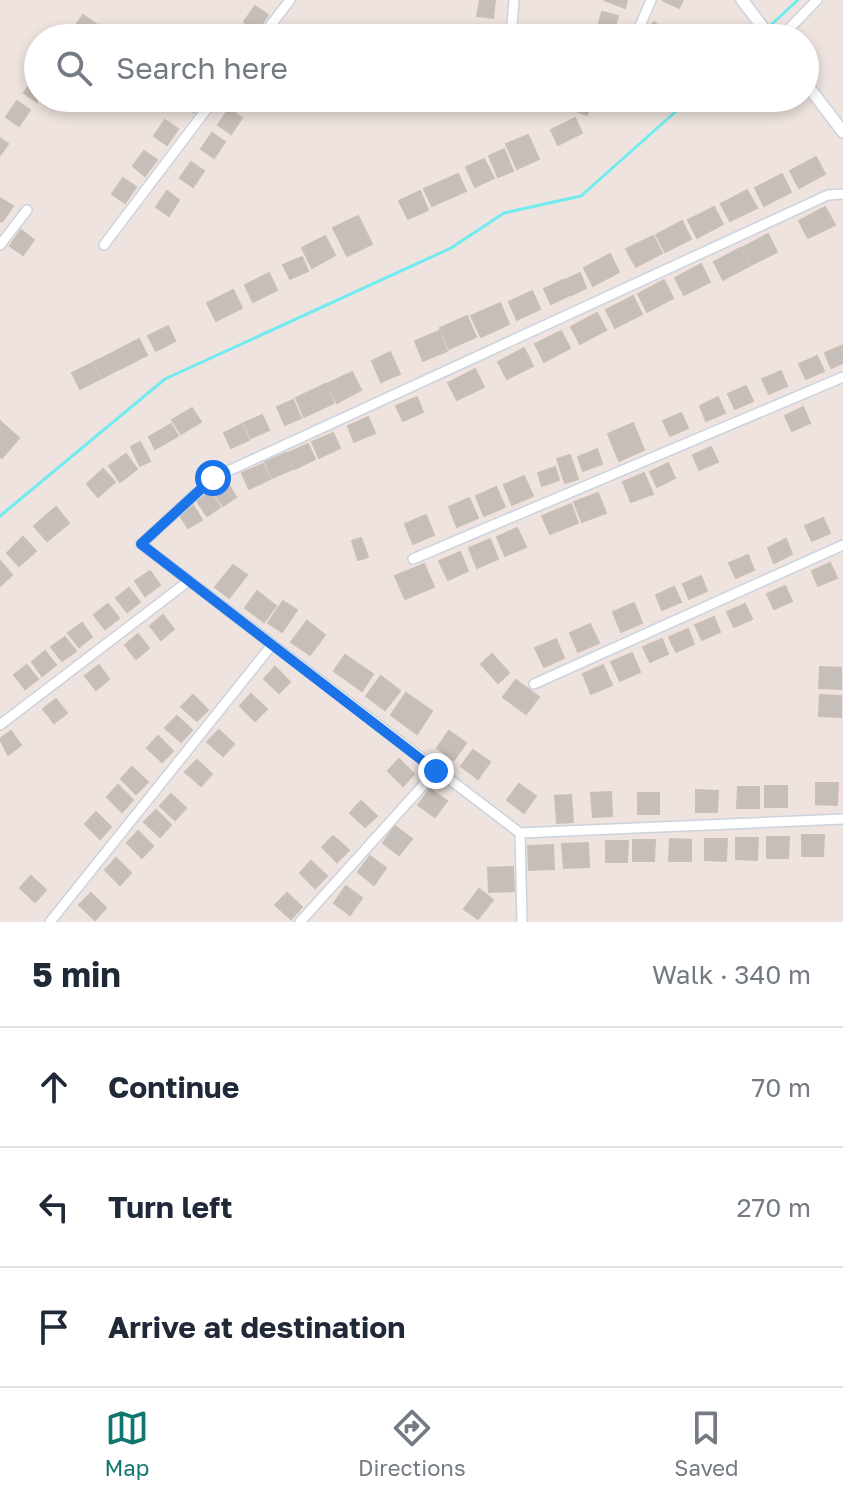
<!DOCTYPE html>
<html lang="en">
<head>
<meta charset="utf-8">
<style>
	body { margin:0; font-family:"Golos Text",sans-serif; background:#f6f6f7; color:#1f2937 }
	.stop { position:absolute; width:24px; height:24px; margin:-18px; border:6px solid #1a73e8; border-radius:50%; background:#fff }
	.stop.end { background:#1a73e8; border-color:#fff; box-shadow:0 2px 8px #0008 }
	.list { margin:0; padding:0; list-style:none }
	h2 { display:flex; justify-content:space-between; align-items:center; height:104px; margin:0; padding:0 32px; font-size:34px }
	h2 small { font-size:26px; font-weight:400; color:#747a83 }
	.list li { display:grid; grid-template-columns:52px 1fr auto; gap:24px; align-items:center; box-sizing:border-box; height:120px; padding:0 32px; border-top:2px solid #e0e1e3 }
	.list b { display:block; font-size:30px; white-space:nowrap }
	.list em { font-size:26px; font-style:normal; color:#747a83 }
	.icon { flex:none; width:44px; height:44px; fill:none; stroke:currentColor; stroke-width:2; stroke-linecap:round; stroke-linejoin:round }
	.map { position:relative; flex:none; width:843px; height:922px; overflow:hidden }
	.search { position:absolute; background:#fff; box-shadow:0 4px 12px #0003; left:24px; right:24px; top:24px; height:88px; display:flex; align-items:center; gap:20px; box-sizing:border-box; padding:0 28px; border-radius:44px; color:#747a83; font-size:30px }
	.sheet { height:464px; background:#fff }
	nav { display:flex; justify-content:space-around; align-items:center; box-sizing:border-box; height:112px; border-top:2px solid #e0e1e3; background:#fff; font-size:22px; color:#747a83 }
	nav a { display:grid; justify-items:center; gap:4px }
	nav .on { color:#0f766e }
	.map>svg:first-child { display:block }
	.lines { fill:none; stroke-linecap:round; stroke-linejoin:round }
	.stream { stroke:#70ecf1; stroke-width:3 }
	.building { fill:#c6bfb9; stroke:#c9bfb7; stroke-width:2 }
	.minor-casing { stroke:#ccd3dd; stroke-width:12 }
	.tertiary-casing { stroke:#ccd3dd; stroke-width:14 }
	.minor { stroke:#fff; stroke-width:9 }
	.tertiary { stroke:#fff; stroke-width:11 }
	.route { stroke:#1a73e8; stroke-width:10 }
</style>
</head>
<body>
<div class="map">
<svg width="843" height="922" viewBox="0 0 843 922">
	<rect width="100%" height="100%" fill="#eee3de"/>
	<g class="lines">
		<path class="stream" d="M772,24L798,0
			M0,516L165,379L451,248L504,213L581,196L691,98"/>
	</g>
	<path class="building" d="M480,0H495L493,18L477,16Z
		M604,0H627L625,8Z
		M662,0H683L679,8Z
		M255,6L268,15L257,31L244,22Z
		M602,12L618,16L612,38H595Z
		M83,15L96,24L86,38L72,31Z
		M654,22L666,33L661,38H649L644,34Z
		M292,26L305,35L303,38H284Z
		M476,28L491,30L490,38H474Z
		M35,77L38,79L37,102L24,93Z
		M184,98H203L194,112L181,103Z
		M577,98H594L587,115L573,110Z
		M17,101L30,110L19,126L6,117Z
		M229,109L242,118L231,134L218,125Z
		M575,118L582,133L558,145L551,130Z
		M165,120L178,129L167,145L154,136Z
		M212,133L225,142L214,158L201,149Z
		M528,135L539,159L517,169L506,144Z
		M0,138L8,144L0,155Z
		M504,149L513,171L498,177L489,156Z
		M144,151L157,160L145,176L133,166Z
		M816,157L825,174L799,188L790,171Z
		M484,159L494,178L475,187L466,167Z
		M191,162L204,171L193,187L180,178Z
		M458,174L466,191L432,206L424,189Z
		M782,174L791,192L764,206L755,188Z
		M123,178L136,187L125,203L112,194Z
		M747,190L757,208L730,221L721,204Z
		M167,191L179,200L169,216L156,207Z
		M420,191L428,210L408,219L399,201Z
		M0,198L13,206L2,222L0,221Z
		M714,207L723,224L697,238L688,220Z
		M825,207L835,225L808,238L799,221Z
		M358,216L372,244L347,256L333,228Z
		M682,221L691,239L665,252L656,235Z
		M21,230L34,240L23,255L10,246Z
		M768,234L777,252L751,265L742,248Z
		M325,236L335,255L312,268L302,248Z
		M653,236L662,253L636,267L626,249Z
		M740,248L749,266L723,280L714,262Z
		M610,254L619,272L593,286L584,268Z
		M302,257L308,271L290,279L283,265Z
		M701,264L710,282L684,295L675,278Z
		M269,273L277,290L253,302L245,285Z
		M580,273L586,288L572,295L565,280Z
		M563,280L570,295L551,304L544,289Z
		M664,280L673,298L647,312L638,294Z
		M233,290L242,308L216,321L207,303Z
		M532,291L540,309L517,320L509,302Z
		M633,296L642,314L615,328L606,310Z
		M500,303L509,324L481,337L471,316Z
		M597,313L606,330L580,344L571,327Z
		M467,316L476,337L449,349L440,328Z
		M168,326L175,341L156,351L148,336Z
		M439,331L447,351L423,361L415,341Z
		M561,331L570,348L544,362L535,344Z
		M139,339L147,355L122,368L114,352Z
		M843,345V363L831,368L825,353Z
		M524,348L533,366L507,379L498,362Z
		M114,352L121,368L102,378L94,362Z
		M390,352L400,374L381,382L372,361Z
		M817,356L824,371L806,379L799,364Z
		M92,363L100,379L80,389L72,373Z
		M475,369L484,387L457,400L448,383Z
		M781,371L787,386L769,394L762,379Z
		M352,372L361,390L337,403L327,384Z
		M325,384L334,403L304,417L296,398Z
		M746,386L753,401L735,409L728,394Z
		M417,397L423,412L403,421L396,406Z
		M718,397L725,413L706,421L700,406Z
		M293,400L301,418L285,425L277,407Z
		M803,407L810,423L792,431L785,416Z
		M192,408L201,422L181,434L172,420Z
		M681,413L688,428L670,436L663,421Z
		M262,415L269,430L251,438L244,423Z
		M368,417L375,433L354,442L348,426Z
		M0,421L19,438L2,458L0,457Z
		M633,423L644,450L619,461L608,434Z
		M171,424L178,436L155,449L149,437Z
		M242,424L249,440L231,448L224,433Z
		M333,433L340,448L319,458L312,442Z
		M140,442L150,461L140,466L131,447Z
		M308,444L315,459L295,469L288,453Z
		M711,447L718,462L699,470L693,455Z
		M597,449L602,464L583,471L578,457Z
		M286,453L293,469L272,478L265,462Z
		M126,454L137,469L120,482L109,466Z
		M570,455L578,479L565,483L557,459Z
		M668,463L675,478L657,487L650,472Z
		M263,464L270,479L249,489L242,473Z
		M555,467L559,480L542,486L538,473Z
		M103,469L115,482L98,497L87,484Z
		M644,473L653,494L631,502L623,482Z
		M524,476L533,496L512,505L504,485Z
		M227,482L236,497L223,506L213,491Z
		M496,487L505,507L484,516L476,496Z
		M211,492L220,507L207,516L197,501Z
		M598,493L606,513L582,522L574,502Z
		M469,498L478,518L457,527L449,507Z
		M571,504L578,523L550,534L542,516Z
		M193,505L202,520L188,528L179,514Z
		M56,507L69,523L47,541L34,526Z
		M426,515L434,535L413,544L405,524Z
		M823,518L830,533L812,541L805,526Z
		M517,528L526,547L505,556L497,537Z
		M23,537L36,551L19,566L7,553Z
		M361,538L368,557L358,560L352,541Z
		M490,539L498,559L477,568L469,548Z
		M786,539L792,554L774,563L768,548Z
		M460,552L468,571L448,580L439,561Z
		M748,555L754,570L736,578L729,563Z
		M0,561L12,575L0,586Z
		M830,563L837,578L818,586L812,571Z
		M424,564L434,587L405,599L395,576Z
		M233,565L247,575L229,598L215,587Z
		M150,571L160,585L145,596L135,581Z
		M701,576L707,591L689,599L683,584Z
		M785,586L792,601L774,609L767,594Z
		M674,587L681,602L662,610L656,595Z
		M129,588L140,602L127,612L116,598Z
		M257,591L276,606L264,622L245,608Z
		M283,601L297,610L282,632L268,623Z
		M634,603L642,623L621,632L613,612Z
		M108,604L119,618L105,629L94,615Z
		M745,604L752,619L734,627L727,612Z
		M163,615L174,629L161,640L150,626Z
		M714,617L720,632L702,640L695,625Z
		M307,621L325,635L310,655L291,642Z
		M82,623L92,637L79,647L68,633Z
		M590,624L599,643L578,652L570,633Z
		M688,629L694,644L676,652L669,637Z
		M138,634L149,648L136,659L125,645Z
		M65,637L76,651L62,661L51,647Z
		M556,639L564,658L544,667L535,648Z
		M662,639L668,654L650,662L643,647Z
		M45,651L56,665L42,676L32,662Z
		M632,653L640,672L620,681L611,662Z
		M492,654L509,673L498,683L481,664Z
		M345,655L373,674L362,691L334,671Z
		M27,665L38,679L25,689L14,675Z
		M99,665L109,679L96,690L85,676Z
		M603,665L612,685L591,694L583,674Z
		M275,667L290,682L279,693L264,679Z
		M820,667L841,668V689L819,688Z
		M381,676L400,691L385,710L366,696Z
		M516,680L539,697L526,714L503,697Z
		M406,693L432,711L417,734L391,715Z
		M251,694L267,709L255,721L240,706Z
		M193,695L208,710L197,721L181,707Z
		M820,695L841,696V717L819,716Z
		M56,699L67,713L54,723L43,709Z
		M177,716L192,730L181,742L165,728Z
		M219,730L234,744L223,756L207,742Z
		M11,731L21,745L8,755L0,739Z
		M449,731L466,743L454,760L437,748Z
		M158,736L173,751L162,762L147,748Z
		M473,750L490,762L478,779L461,766Z
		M399,759L414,774L403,786L388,771Z
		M197,760L212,774L201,786L185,772Z
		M132,767L148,782L136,794L121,779Z
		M816,783H838L837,805L816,804Z
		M519,784L536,796L524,813L507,800Z
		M118,785L133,800L122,812L107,797Z
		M765,786H787V807H765Z
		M738,787H759V808H737Z
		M430,789L447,801L435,817L418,805Z
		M696,790L718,791L717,812H696Z
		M611,792L612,816L593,817L591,793Z
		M638,793H659V814H638Z
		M171,794L186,808L175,820L160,806Z
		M571,795L573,822L557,823L555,796Z
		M361,801L377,816L365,827L350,813Z
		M156,810L171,825L160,837L144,822Z
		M96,812L111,827L100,839L85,824Z
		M395,826L412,839L399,855L383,843Z
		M138,831L153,846L142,858L127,843Z
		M802,835H824L823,856H802Z
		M333,836L349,850L337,862L322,847Z
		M767,837H789L788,858H767Z
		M736,838H758L757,860L736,859Z
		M670,839L691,840V861H669Z
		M705,839H727L726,861L705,860Z
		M633,840H655L654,861H633Z
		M606,841H628L627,862H606Z
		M588,843L589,867L564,868L562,844Z
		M553,845L554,869L529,870L528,846Z
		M370,856L386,868L374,885L358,872Z
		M116,858L131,873L120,885L105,870Z
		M311,861L327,876L315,888L300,873Z
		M513,867L514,891L489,892L488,868Z
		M31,876L46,890L35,902L20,888Z
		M346,886L362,898L350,915L334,903Z
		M479,889L493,900L478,919L464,909Z
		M91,893L106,908L95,920L79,905Z
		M287,893L302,907L291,919L275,905Z"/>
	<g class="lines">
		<defs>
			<path id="minor" d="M637,33L651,0
				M261,38L290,0
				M511,38L514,0
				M780,38L817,0
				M843,194L828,195L213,478L141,544L520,833L843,819
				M0,245L27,210
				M104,245L215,98
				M413,559L843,377
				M534,684L843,545
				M0,725L186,583
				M520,833L522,922
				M50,922L271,646
				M300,922L436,771"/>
			<path id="tertiary" d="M742,0L771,38
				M805,82L843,132"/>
		</defs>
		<use href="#minor" class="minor-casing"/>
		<use href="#tertiary" class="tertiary-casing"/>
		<use href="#minor" class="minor"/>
		<use href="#tertiary" class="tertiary"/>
	</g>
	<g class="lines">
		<path class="route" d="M213,478L141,544L436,771"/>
	</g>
</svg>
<div class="stop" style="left:213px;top:478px"></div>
<div class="stop end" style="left:436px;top:771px"></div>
<div class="search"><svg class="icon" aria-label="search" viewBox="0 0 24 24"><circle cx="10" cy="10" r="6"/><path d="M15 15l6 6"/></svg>Search here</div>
</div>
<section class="sheet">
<h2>5 min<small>Walk · 340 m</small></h2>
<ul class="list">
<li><svg class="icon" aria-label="ahead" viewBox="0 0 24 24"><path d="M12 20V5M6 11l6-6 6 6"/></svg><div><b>Continue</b></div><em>70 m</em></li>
<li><svg class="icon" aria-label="left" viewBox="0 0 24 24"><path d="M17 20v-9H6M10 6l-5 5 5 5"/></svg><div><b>Turn left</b></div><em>270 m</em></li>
<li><svg class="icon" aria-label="arrive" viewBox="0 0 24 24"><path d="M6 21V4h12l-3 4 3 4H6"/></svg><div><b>Arrive at destination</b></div></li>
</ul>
</section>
<nav>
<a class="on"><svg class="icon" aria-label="map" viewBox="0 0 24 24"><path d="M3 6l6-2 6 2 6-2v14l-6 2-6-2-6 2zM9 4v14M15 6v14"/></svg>Map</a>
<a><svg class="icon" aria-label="directions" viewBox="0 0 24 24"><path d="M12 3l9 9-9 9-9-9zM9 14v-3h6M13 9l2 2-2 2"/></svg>Directions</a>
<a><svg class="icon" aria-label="saved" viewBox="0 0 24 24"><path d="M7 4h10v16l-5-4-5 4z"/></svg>Saved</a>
</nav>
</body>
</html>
